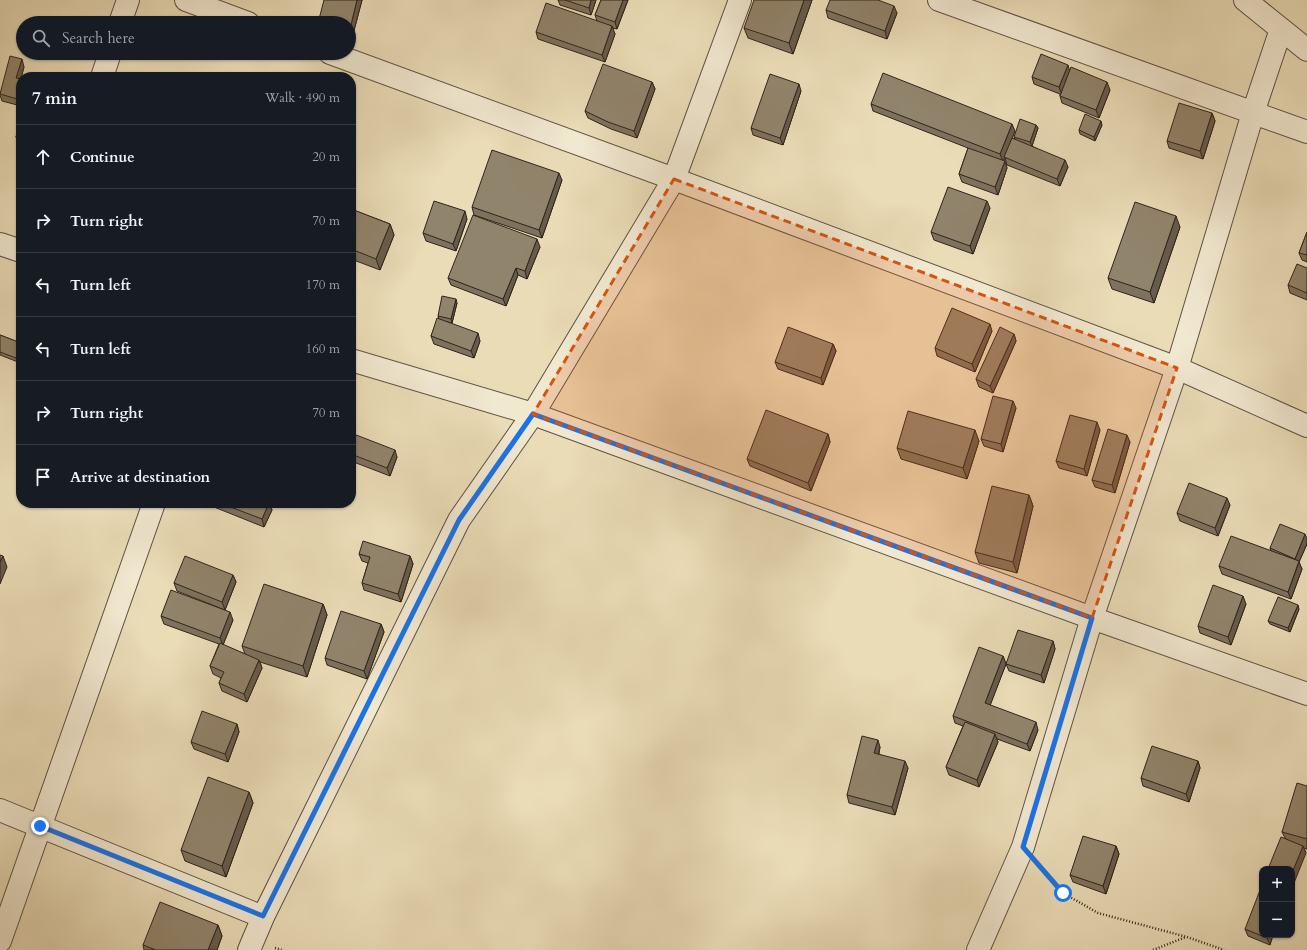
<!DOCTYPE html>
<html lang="en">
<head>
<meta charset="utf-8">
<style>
	body { margin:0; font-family:Cardo,serif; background:#20242c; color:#f1f3f6 }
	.controls { position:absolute; right:12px; bottom:12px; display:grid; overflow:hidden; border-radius:8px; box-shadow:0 1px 3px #0004 }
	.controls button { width:36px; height:36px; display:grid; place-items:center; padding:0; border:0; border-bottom:1px solid #363941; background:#171b24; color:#f1f3f6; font:20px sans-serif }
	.stop { position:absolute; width:12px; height:12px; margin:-9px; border:3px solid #1a73e8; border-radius:50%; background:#fff }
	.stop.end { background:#1a73e8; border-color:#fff; box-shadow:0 1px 4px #0008 }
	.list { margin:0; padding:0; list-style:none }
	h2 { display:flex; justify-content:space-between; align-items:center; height:52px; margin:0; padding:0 16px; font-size:17px }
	h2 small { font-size:13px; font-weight:400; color:#9ea1a6 }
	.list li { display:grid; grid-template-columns:26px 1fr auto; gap:12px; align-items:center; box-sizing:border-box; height:64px; padding:0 16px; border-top:1px solid #363941 }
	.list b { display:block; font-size:15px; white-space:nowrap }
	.list em { font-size:13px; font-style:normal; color:#9ea1a6 }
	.icon { flex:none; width:22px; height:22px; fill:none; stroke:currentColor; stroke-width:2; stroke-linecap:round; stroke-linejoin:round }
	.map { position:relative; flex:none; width:1307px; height:950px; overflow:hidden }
	.search { position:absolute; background:#171b24; box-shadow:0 1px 3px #0004; left:16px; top:16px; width:340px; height:44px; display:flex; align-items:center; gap:10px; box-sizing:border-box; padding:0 14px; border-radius:22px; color:#9ea1a6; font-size:15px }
	.panel { position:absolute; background:#171b24; box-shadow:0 1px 3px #0004; left:16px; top:72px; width:340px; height:436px; border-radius:16px }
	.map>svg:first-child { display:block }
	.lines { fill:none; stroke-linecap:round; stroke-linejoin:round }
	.minor-casing { stroke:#5e5242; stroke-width:24 }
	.path { stroke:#30241b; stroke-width:2.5; stroke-dasharray:1 2; stroke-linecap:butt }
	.minor { stroke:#f1e8d0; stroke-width:22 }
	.wall { fill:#7d725d; stroke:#30241b }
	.shaded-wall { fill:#665c4c; stroke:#30241b }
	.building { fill:#91846c; stroke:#30241b }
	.route { stroke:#1a73e8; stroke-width:5 }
	.marked { fill:#d6540e; fill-opacity:0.2; stroke:#d6540e; stroke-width:3; stroke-dasharray:8 5; stroke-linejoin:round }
</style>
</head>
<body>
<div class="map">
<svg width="1307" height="950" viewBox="0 0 1307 950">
	<rect width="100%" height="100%" fill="#eadcb7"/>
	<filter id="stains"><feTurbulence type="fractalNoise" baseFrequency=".005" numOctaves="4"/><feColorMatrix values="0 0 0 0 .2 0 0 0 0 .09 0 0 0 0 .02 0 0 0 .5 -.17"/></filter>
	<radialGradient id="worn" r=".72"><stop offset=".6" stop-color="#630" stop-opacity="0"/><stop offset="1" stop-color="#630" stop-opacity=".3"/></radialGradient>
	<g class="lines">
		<defs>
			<path id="minor" d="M186,0L248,23
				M939,0L1307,132
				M1245,0L1307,50
				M120,23L128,0
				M330,53L674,179L1177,368L1307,426
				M102,77L110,53
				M0,244L21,251
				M351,360L533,414L1092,618L1307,694
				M0,810L263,917
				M0,941L154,503
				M249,950L263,917L459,520L533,414L674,179L740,0
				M978,950L1023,847L1092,618L1177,368L1253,113L1281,29"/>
		</defs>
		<use href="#minor" class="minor-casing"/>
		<path class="path" d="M1040,866L1063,893L1098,913L1187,937L1224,950
			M275,948L282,950
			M1153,950L1186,937"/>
		<use href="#minor" class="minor"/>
	</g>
	<path class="wall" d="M362,0L351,42L349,41V23Z
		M558,0H596L591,15L560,5Z
		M601,0H628L617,29L612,28L615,34L605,62L538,39L536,32L597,21L595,15Z
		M812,0L793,54L748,38L744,28Z
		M826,10L897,13L887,39L828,18Z
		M24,67L21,77V106L2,101L0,95V92Z
		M1070,71L1110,90L1099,118L1062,103L1060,96V94L1034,84L1032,77Z
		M652,82L655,89L637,138L611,129L588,118L585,111Z
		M801,91L783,145L753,135L751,128Z
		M871,104L1015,131L1012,138L1015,139L1014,137L1036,125L1038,128L1032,146L1068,167L1060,186L1007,165L1005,158L1004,160L1007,168L998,195L962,182L959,174L968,148L873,111Z
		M1212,113L1215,121L1203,159L1169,148L1167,141Z
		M21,119V146L19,145L16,137Z
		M1102,125L1095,141L1080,134L1079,130Z
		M562,180L542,238L474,215L472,207Z
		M990,208L973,254L934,240L931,232Z
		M351,209L390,224L394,235L380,270L351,259Z
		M467,219L456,251L426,241L423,233Z
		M1180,227L1154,303L1112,289L1108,278Z
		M1307,232V262L1302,260L1299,253Z
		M540,247L527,279L518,275L506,306L451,285L448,278Z
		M1307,268V300L1290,293L1288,285Z
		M457,303L452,323L447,322L480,341L474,358L434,344L431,336L439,319L438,316Z
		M992,331L975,372L937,356L935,348Z
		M1014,334L1016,341L993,393L979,387L976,379Z
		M0,335L21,343L18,362L0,355Z
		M833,344L836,351L823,385L778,369L775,362Z
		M1016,408L1003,452L984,446L981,439Z
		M1100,430L1087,476L1059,468L1056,461Z
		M351,433L397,457L390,476L351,461Z
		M828,434L830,442L811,491L750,466L747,459Z
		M979,441L967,479L901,459L897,448Z
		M1130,442L1115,493L1095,487L1092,480Z
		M1029,495L1033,506L1017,573L979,563L975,552Z
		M204,503H269L272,510L264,527Z
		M1230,505L1218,536L1180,521L1177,513Z
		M1307,539V544L1299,562L1302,569L1291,599L1222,574L1219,566L1271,551L1270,548Z
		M359,554L410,556L413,564L401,602L364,590L362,583L368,563L362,561Z
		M233,575L236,582L225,610L177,591L174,583Z
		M323,604L327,615L307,677L260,662L262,668L247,702L222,691L219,683L221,678L213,674L210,666L219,644L164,624L161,616L233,620L223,645L245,654L242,646Z
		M1246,604L1231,645L1200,633L1198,626Z
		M1299,609L1290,632L1270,624L1268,621Z
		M381,624L384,632L367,679L327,665L325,658Z
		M1053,641L1055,649L1044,683L1009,671L1006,664Z
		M1003,656L1006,664L990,705L1038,730L1030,751L997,739L998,742L979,787L949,775L946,767L963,726L955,723L953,716Z
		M237,724L239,732L228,762L194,749L191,742Z
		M880,747L879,754L908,768L895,815L849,803L847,795Z
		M1198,761L1200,768L1189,802L1143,786L1141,778Z
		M1307,786V849L1304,848L1306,853L1285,838L1282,832Z
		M249,792L253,803L226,877L185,861L181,850Z
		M1116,846L1119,854L1106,894L1073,882L1070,875Z
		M218,925L222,936L217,950H144L143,945Z
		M1245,929L1273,935L1270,945L1248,936Z"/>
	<path class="shaded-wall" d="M357,0H362L351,42L349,35V33Z
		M591,0H596L591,15L589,8Z
		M623,0H628L617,29L615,22Z
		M804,0H812L793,54L789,43Z
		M894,6L897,13L887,39L885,31Z
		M612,26L615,34L605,62L602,55Z
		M22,59L24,67L21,79L16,78Z
		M1068,65L1070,72L1062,95L1059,87Z
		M652,82L655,89L637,138L634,131Z
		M1107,82L1110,90L1099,118L1096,110Z
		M799,84L801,91L783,145L780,138Z
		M1212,113L1215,121L1203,159L1200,151Z
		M1101,121L1102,125L1095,141L1094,137Z
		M1012,124L1015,131L1003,162L1000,154Z
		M1036,125L1038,128L1032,146L1030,142Z
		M1065,160L1068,167L1060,186L1057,179Z
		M1005,161L1007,168L998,195L995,187Z
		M559,173L562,180L542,238L539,230Z
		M987,201L990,208L973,254L970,246Z
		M465,211L467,219L456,251L453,244Z
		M1176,216L1180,227L1154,303L1150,292Z
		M390,224L394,235L380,270L376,259Z
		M537,239L540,247L527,279L525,271Z
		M516,268L518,275L506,306L503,299Z
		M456,299L457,303L452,323L451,319Z
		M990,324L992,331L975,372L972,364Z
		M478,333L480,341L474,358L471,351Z
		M1014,334L1016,341L993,393L990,386Z
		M833,344L836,351L823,385L821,378Z
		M21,346V353L18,362L16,358Z
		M1013,401L1016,408L1003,452L1001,444Z
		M1097,422L1100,430L1087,476L1084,469Z
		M975,430L979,441L967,479L963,468Z
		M828,434L830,442L811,491L808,483Z
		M1127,435L1130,442L1115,493L1112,485Z
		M395,450L397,457L390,476L387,468Z
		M1029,495L1033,506L1017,573L1013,562Z
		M1227,498L1230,505L1218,536L1215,528Z
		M269,503L272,510L264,527L262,519Z
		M1305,534L1307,539V544L1299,562L1302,569L1291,599L1288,592L1298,565L1295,559Z
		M3,556L7,567L0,584V562Z
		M410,556L413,564L401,602L398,594Z
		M233,575L236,582L225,610L222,602Z
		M1243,596L1246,604L1231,645L1228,637Z
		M323,604L327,615L307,677L303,666Z
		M1298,605L1299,609L1290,632L1288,628Z
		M230,612L233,620L223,645L220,638Z
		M381,624L384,632L367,679L364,671Z
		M1053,641L1055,649L1044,683L1041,675Z
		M1003,656L1006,664L988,711L985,703Z
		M259,660L262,668L247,702L244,694Z
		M1036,722L1038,730L1030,751L1027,744Z
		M237,724L239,732L228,762L225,754Z
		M995,734L998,742L979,787L977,780Z
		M878,740L880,747L877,760L874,753Z
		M905,761L908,768L895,815L892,807Z
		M1198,761L1200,768L1189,802L1186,794Z
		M249,792L253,803L226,877L222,866Z
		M1116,846L1119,854L1106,894L1103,886Z
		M1303,846L1306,853L1292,888V873Z
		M218,925L222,936L217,950H208Z
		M1268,935H1273L1270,945L1267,938Z"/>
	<path class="building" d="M324,0H357L349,33V23H318Z
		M565,0H591L589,8Z
		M601,0H623L615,22L595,15Z
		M754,0H804L789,43L744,28Z
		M830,0H878L894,6L885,31L826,10Z
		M546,3L612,26L602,55L536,32Z
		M1041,54L1068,65L1059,87L1032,77Z
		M10,56L22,59L16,78L21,79V100L0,94Z
		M603,64L652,82L634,131L608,122L585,111Z
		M1071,67L1107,82L1096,110L1060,96Z
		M883,73L1012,124L1000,154L871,104Z
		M770,74L799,84L780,138L751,128Z
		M1179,103L1212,113L1200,151L1167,141Z
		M1085,114L1101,121L1094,137L1079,130Z
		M21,119V139L16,137Z
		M1020,119L1036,125L1030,142L1014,137Z
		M1012,138L1065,160L1057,179L1004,157Z
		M968,148L1005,161L995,187L959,174Z
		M492,150L559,173L539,230L472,207Z
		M948,187L987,201L970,246L931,232Z
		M434,201L465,211L453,244L423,233Z
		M1135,202L1176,216L1150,292L1108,278Z
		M351,209L390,224L376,259L351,249Z
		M473,215L537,239L525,271L516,268L503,299L448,278Z
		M1307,232V255L1299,253Z
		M1297,264L1307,268V293L1288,285Z
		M442,296L456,299L451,319L438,316Z
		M952,308L990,324L972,364L935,348Z
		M437,318L478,333L471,351L431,336Z
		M788,327L833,344L821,378L775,362Z
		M1000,327L1014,334L990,386L976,379Z
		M0,335L21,343V346L16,358L0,352Z
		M993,396L1013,401L1001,444L981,439Z
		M766,410L828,434L808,483L747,459Z
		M908,411L975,430L963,468L897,448Z
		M1070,415L1097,422L1084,469L1056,461Z
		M1108,429L1127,435L1112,485L1092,480Z
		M351,433L395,450L387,468L351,454Z
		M1189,483L1227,498L1215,528L1177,513Z
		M992,486L1029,495L1013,562L975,552Z
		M220,503H269L262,519Z
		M1280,524L1305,534L1295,559L1270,548Z
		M1231,536L1299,561L1288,592L1219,566Z
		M363,541L410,556L398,594L362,583L370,557L359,554Z
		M0,555L3,556L0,562Z
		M185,556L233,575L222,602L174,583Z
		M264,584L323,604L303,666L242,646Z
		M1213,585L1243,596L1228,637L1198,626Z
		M171,590L230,612L220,638L161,616Z
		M1278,597L1298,605L1288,628L1268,621Z
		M341,611L381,624L364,671L325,658Z
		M1018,630L1053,641L1041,675L1006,664Z
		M220,643L259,660L244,694L219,683L224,672L210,666Z
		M979,647L1003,656L985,703L1036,722L1027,744L953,716Z
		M202,711L237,724L225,754L191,742Z
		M965,722L995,734L977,780L946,767Z
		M862,736L878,740L874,753L905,761L892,807L847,795Z
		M1152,746L1198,761L1186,794L1141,778Z
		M208,777L249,792L222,866L181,850Z
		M1297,783L1307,786V839L1282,832Z
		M1083,836L1116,846L1103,886L1070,875Z
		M1281,837L1303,846L1292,873V869H1268Z
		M1262,885V935H1268L1267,938L1245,929Z
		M160,902L218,925L208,950H156L143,945Z"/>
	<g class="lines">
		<path class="route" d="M40,826L263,916L459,520L533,414L1092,618L1023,847L1063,893"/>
	</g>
	<path class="marked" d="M674,179L1177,368L1092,618L533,414Z"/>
	<rect width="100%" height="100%" filter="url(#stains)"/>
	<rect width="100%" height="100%" fill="url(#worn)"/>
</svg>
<div class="controls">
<button>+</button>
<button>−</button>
</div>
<div class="stop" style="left:1063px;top:893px"></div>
<div class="stop end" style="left:40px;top:826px"></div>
<div class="search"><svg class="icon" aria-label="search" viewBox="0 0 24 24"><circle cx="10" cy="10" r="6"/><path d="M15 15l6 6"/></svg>Search here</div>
<section class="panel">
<h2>7 min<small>Walk · 490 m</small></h2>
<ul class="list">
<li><svg class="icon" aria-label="ahead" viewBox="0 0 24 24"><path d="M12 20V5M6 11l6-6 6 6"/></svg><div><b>Continue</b></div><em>20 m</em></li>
<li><svg class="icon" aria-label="right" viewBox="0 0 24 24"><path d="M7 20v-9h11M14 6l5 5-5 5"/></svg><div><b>Turn right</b></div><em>70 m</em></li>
<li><svg class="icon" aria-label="left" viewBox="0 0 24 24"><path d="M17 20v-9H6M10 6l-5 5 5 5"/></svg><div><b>Turn left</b></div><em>170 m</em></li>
<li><svg class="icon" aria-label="left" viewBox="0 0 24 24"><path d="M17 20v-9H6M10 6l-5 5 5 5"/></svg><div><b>Turn left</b></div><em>160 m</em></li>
<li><svg class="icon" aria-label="right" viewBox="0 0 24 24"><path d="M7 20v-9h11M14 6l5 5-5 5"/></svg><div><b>Turn right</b></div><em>70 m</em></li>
<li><svg class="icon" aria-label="arrive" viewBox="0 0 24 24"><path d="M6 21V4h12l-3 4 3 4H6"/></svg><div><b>Arrive at destination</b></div></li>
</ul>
</section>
</div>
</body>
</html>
